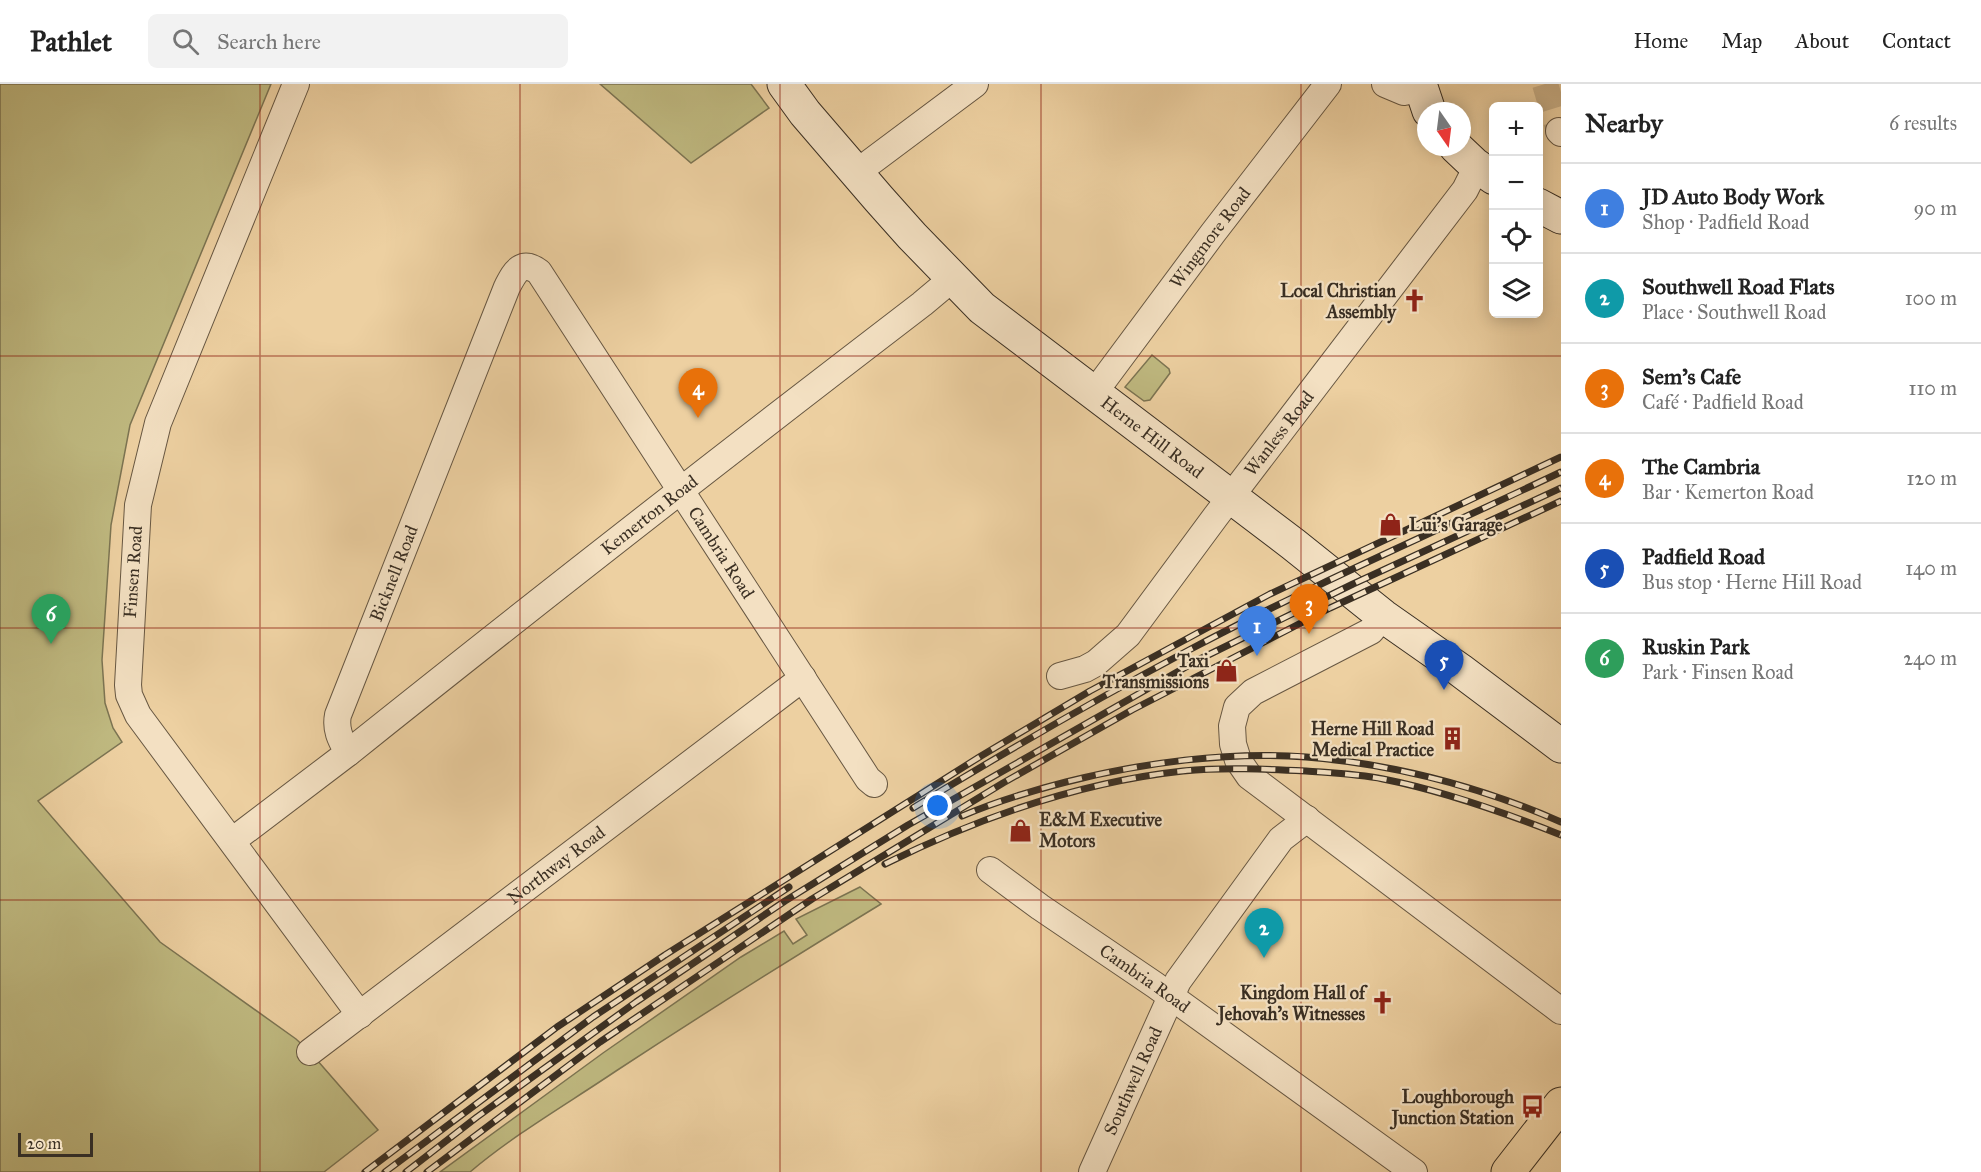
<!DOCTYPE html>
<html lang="en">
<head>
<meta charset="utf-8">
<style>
	body { margin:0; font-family:"IM FELL Great Primer",serif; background:#f2f2f2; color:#222 }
	.controls { position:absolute; right:18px; top:18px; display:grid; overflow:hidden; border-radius:9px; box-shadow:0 3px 15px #0003 }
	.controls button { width:54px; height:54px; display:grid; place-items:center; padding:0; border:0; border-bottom:2px solid #e0e0e0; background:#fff; color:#222; font:30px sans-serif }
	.compass { position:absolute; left:1417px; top:18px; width:54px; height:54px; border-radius:50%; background:#fff; box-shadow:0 3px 15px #0003; rotate:166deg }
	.scale { position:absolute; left:18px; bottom:15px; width:75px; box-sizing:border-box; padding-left:6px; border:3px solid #3a2f23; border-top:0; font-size:16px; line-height:21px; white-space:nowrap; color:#3a2f23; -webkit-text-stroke:4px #f3e0c2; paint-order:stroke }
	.you { position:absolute; left:938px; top:722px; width:21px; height:21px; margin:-15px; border:4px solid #fff; border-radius:50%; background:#1a73e8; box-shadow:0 0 0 9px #1a73e833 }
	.badge { display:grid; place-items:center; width:39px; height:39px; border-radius:50%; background:#0b8043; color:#fff; font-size:20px; font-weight:700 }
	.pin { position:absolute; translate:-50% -50px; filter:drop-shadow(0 2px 3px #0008) }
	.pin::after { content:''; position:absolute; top:32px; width:21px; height:18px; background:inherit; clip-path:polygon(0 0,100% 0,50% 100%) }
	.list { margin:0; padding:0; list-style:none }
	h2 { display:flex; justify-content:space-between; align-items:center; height:78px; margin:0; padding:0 24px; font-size:26px }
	h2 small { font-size:20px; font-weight:400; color:#767676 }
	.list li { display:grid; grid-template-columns:39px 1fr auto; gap:18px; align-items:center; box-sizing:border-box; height:90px; padding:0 24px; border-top:2px solid #e0e0e0 }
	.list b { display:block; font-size:22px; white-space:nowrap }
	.list p { margin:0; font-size:20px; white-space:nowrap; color:#767676 }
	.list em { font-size:20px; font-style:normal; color:#767676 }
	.icon { flex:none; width:33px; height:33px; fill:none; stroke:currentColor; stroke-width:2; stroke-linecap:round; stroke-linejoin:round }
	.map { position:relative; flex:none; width:1561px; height:1088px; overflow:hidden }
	header { display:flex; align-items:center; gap:36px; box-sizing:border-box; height:84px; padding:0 30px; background:#fff; border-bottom:2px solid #e0e0e0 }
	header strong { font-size:28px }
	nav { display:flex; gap:33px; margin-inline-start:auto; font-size:21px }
	.search { width:420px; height:54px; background:#f2f2f2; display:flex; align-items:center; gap:15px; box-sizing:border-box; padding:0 21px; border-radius:9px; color:#767676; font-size:22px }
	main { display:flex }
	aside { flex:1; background:#fff }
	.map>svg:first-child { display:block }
	.green { fill:#bfb980; stroke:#7c7452; stroke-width:1.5 }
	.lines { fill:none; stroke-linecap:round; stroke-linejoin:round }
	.street-tunnel { stroke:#c9b088; stroke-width:26; stroke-dasharray:26 13; stroke-linecap:butt }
	.street-casing { stroke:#675742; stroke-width:28 }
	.secondary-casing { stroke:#3a2f23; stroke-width:35 }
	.primary-casing { stroke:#3a2f23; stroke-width:35 }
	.street { stroke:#f3e0c2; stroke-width:26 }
	.secondary { stroke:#f3e0c2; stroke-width:33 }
	.primary { stroke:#edd0a1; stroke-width:33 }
	.rail-casing { stroke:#3a2f23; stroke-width:7 }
	.rail { stroke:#f3e0c2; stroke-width:4.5; stroke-dasharray:14; stroke-linecap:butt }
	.grid { fill:none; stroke:#8f2418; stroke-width:1.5; stroke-opacity:0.55 }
	.labels { text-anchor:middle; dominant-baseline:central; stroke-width:4.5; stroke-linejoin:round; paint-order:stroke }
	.street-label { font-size:18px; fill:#3a2f23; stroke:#f3e0c2 }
	.poi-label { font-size:18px; font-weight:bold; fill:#3a2f23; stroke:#f3e0c2; text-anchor:end }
</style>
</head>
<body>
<header>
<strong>Pathlet</strong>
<div class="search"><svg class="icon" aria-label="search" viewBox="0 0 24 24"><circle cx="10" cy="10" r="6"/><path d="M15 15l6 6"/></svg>Search here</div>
<nav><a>Home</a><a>Map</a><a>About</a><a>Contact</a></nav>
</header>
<main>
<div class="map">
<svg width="1561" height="1088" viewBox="0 0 1561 1088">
	<rect width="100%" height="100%" fill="#edd0a1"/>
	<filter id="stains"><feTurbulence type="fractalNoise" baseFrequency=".00333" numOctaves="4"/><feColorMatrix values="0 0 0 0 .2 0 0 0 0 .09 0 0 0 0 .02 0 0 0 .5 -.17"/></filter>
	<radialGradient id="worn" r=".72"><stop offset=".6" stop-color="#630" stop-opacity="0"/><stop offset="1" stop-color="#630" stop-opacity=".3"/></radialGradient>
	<path class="green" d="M0,0H271L130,341L111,441L102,576L105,619L113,644L122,658L38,717L160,858L296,955L310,968L378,1046L324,1088H0Z
		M600,0H751L769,24L691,79Z
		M1152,271L1169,285L1170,289L1150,316L1144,317L1125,303Z
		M860,803L881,820C792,874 703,930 616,987C567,1020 515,1050 470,1088H440L603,969L741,873L784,847L793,860L807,851L796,835Z"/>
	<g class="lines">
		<path class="street-tunnel" d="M1545,0L1559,47"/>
		<defs>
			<g id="street">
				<path d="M296,0L158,339L138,421L128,601L129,611L138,631L360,931"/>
				<path d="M1385,0L1404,8L1421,5"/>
				<path d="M1559,47L1561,49"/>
				<path d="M856,89L975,0"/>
				<path id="s1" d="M1094,309L1213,149L1328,0"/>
				<path d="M1383,532L1371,547L1253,608L1237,623L1232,642L1233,660L1238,676L1249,692L1561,927"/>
				<path id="s2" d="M1060,592L1085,585L1096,579L1128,551L1216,432L1465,106L1474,88V80"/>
				<path id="s3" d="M348,669C538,517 729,368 922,220L953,194"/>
				<path id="s4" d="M232,757L348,669C341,656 335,646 338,631L507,203C515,188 521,175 539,188L868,695L874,700"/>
				<path id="s5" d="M990,786L1040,823L1155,901L1414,1088"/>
				<path id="s6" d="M310,968L803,594"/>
				<path id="s7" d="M1092,1088L1178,897L1281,755L1307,735"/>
			</g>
			<g id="secondary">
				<path id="s8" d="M784,0L805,29L879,115L912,152L982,224L1293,460L1383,532L1460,586L1561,662"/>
				<path d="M1420,0L1429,27"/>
				<path d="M1456,63L1474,80L1494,94"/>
				<path d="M1538,121L1561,133"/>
			</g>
			<path id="primary" d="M1508,1088L1561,1020"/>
		</defs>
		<use href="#street" class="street-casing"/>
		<use href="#secondary" class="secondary-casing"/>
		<use href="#primary" class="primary-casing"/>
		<use href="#street" class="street"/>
		<use href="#secondary" class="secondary"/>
		<use href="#primary" class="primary"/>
		<defs>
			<path id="rail" d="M913,724C1003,669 1095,616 1189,566C1310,502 1437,447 1561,388
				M962,732C995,718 1031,707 1066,698C1141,679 1228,667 1306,673C1393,680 1481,703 1561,738
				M885,780C978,734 1080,698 1183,687C1224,683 1266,685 1306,687C1332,689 1358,690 1383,695C1444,707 1503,728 1561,751
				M365,1088L557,943L665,871L981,672L1090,607L1270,510L1561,373
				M385,1088L593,933L789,803
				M406,1088L477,1033L636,918L785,817L908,741L1200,575L1353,500L1561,404
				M427,1088L600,958L812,815L1003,699L1132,626L1330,524L1561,417"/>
		</defs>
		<use href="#rail" class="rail-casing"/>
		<use href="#rail" class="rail"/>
	</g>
	<path class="grid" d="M260,0V1088M520,0V1088M780,0V1088M1041,0V1088M1301,0V1088M0,272H1561M0,544H1561M0,816H1561"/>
	<defs>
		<symbol id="church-bare" viewBox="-9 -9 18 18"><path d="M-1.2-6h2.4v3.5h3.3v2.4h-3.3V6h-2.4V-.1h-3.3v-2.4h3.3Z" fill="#8f2418" stroke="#f3e0c2" stroke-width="2.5" paint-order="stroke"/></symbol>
		<symbol id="shop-bare" viewBox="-9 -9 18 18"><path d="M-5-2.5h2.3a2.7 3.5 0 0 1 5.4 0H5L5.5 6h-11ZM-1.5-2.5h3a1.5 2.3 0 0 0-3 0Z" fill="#8f2418" stroke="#f3e0c2" stroke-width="2.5" paint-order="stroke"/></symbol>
		<symbol id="building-bare" viewBox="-9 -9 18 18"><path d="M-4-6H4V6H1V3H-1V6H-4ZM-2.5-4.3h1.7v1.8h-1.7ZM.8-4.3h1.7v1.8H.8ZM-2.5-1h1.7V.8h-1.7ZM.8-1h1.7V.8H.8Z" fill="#8f2418" stroke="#f3e0c2" stroke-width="2.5" paint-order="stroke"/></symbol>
		<symbol id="bus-bare" viewBox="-9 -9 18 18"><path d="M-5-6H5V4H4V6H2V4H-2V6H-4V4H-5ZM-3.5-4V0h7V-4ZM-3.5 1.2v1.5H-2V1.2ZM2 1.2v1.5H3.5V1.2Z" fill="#8f2418" stroke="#f3e0c2" stroke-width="2.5" paint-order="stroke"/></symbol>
	</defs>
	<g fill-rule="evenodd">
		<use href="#church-bare" x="1398" y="200" width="33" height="33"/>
		<use href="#shop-bare" x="1374" y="424" width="33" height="33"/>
		<use href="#shop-bare" x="1210" y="570" width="33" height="33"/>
		<use href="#building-bare" x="1436" y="638" width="33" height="33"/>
		<use href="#shop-bare" x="1004" y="730" width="33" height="33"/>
		<use href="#church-bare" x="1366" y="902" width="33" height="33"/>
		<use href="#bus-bare" x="1516" y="1006" width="33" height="33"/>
	</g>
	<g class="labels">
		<g class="street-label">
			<text stroke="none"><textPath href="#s1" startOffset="194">Wingmore Road</textPath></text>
			<text stroke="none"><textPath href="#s2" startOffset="333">Wanless Road</textPath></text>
			<text stroke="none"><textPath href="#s8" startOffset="513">Herne Hill Road</textPath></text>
			<text stroke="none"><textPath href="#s3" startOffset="384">Kemerton Road</textPath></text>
			<text stroke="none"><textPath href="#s4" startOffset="1024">Cambria Road</textPath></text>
			<text transform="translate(133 488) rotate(-86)">Finsen Road</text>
			<text stroke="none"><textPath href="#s4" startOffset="338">Bicknell Road</textPath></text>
			<text stroke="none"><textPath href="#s6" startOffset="309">Northway Road</textPath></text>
			<text stroke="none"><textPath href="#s5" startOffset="189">Cambria Road</textPath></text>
			<text stroke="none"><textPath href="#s7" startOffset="100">Southwell Road</textPath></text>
		</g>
		<g class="poi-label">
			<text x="1396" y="207">Local Christian<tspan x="1396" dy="21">Assembly</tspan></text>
			<text x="1409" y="441" text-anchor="start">Lui's Garage</text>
			<text x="1209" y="577">Taxi<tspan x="1209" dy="21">Transmissions</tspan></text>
			<text x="1434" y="645">Herne Hill Road<tspan x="1434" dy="21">Medical Practice</tspan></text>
			<text x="1039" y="736" text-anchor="start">E&amp;M Executive<tspan x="1039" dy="21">Motors</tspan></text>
			<text x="1365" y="909">Kingdom Hall of<tspan x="1365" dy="21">Jehovah's Witnesses</tspan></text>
			<text x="1514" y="1013">Loughborough<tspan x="1514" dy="21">Junction Station</tspan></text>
		</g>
	</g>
	<rect width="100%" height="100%" filter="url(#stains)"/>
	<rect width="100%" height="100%" fill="url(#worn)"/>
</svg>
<div class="controls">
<button>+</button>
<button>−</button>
<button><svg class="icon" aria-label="locate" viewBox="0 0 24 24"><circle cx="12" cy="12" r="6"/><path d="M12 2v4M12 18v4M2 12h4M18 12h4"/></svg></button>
<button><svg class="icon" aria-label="layers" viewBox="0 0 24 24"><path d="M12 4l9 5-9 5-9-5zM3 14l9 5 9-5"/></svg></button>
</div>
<svg class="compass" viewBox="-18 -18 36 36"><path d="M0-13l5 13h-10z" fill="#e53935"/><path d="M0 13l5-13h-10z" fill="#767676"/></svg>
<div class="scale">20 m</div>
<div class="you"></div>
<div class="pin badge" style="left:1257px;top:572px;background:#3f7fe0">1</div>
<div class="pin badge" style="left:1264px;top:874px;background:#0f9aa8">2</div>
<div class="pin badge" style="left:1309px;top:550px;background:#e8710a">3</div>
<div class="pin badge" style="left:698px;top:334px;background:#e8710a">4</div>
<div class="pin badge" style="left:1444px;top:606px;background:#1a4fb4">5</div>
<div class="pin badge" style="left:51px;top:560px;background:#2e9e5b">6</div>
</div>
<aside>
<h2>Nearby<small>6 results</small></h2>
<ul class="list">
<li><span class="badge" style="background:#3f7fe0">1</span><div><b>JD Auto Body Work</b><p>Shop · Padfield Road</p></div><em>90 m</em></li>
<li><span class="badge" style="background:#0f9aa8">2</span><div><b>Southwell Road Flats</b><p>Place · Southwell Road</p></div><em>100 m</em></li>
<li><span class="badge" style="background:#e8710a">3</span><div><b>Sem's Cafe</b><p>Café · Padfield Road</p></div><em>110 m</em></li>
<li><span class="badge" style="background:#e8710a">4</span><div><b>The Cambria</b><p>Bar · Kemerton Road</p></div><em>120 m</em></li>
<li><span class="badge" style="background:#1a4fb4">5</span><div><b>Padfield Road</b><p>Bus stop · Herne Hill Road</p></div><em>140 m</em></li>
<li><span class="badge" style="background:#2e9e5b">6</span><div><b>Ruskin Park</b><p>Park · Finsen Road</p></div><em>240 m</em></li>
</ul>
</aside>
</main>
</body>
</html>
